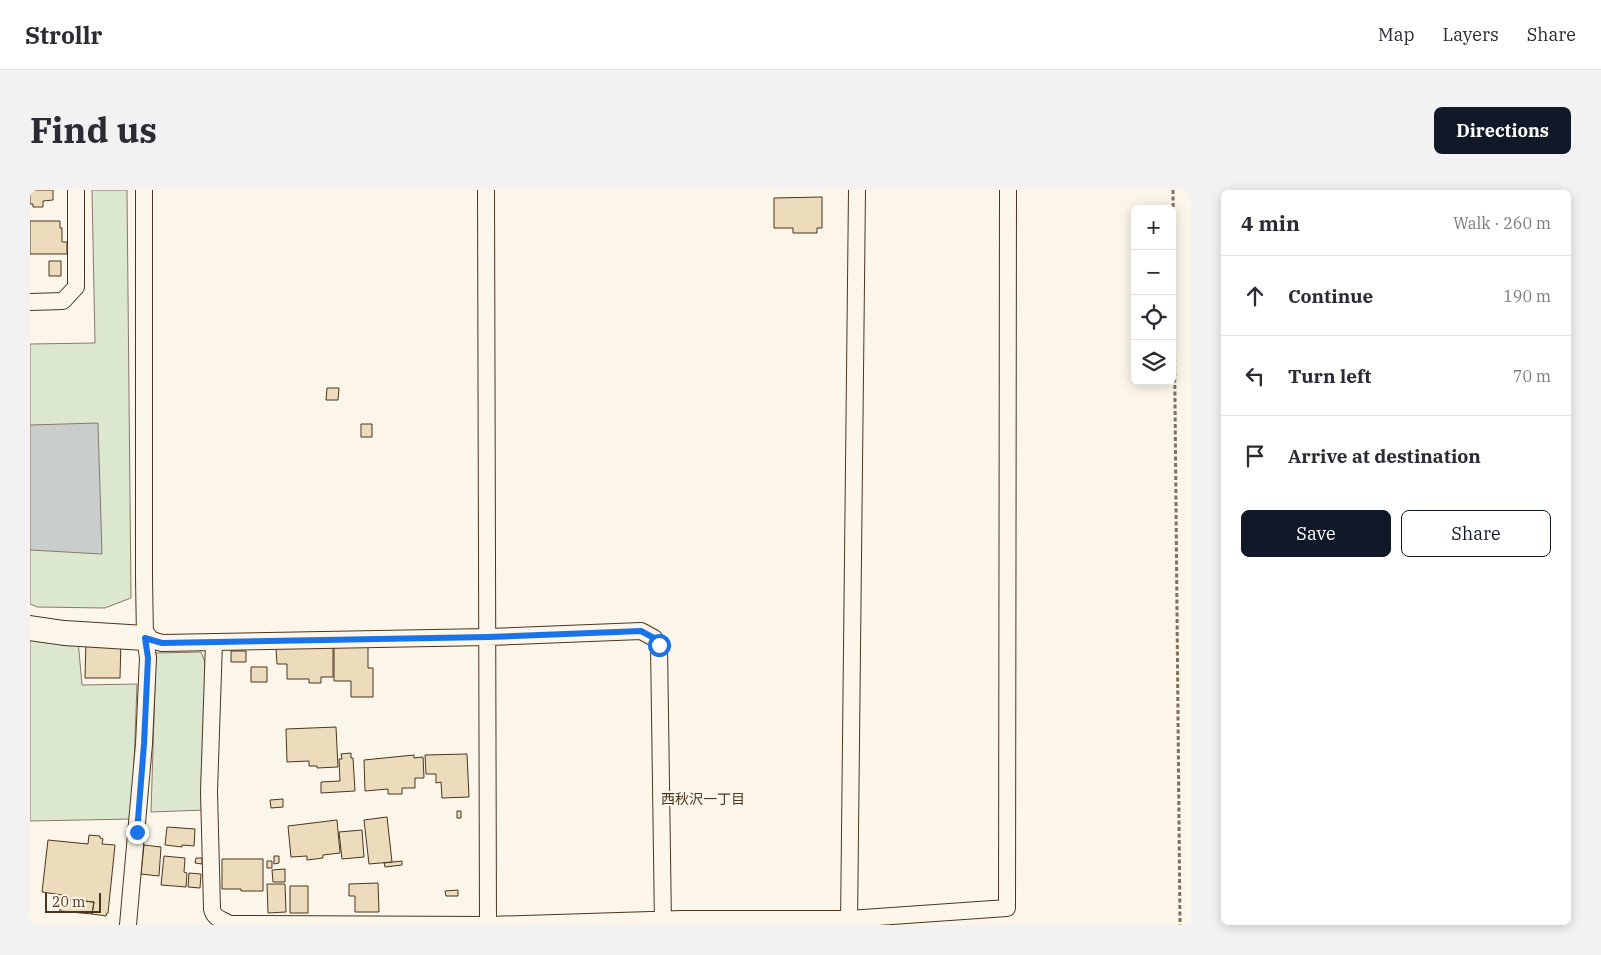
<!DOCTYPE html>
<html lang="en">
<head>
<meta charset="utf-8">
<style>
	body { margin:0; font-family:"IBM Plex Serif","Noto Sans JP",serif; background:#f2f2f3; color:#2b2b33 }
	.controls { position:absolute; right:15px; top:15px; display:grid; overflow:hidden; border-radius:8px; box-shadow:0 2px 12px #0003 }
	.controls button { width:45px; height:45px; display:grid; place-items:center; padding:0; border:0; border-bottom:1px solid #e1e1e2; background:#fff; color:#2b2b33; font:25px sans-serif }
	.scale { position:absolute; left:15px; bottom:12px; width:56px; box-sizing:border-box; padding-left:5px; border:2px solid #4a3520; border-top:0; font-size:14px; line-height:18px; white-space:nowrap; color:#4a3520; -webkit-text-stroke:4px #fbf6e9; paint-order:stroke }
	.stop { position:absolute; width:15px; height:15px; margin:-11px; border:4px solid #1a73e8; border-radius:50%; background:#fff }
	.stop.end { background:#1a73e8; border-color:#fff; box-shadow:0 1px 5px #0008 }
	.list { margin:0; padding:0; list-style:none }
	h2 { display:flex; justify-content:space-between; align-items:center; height:65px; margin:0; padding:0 20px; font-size:21px }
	h2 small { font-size:16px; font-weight:400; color:#7c7c81 }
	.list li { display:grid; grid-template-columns:32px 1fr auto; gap:15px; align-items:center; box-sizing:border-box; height:80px; padding:0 20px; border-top:1px solid #e1e1e2 }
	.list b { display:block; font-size:19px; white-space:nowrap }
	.list em { font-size:16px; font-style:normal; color:#7c7c81 }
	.actions { display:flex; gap:10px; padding:15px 20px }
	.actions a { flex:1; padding:11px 0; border:1px solid #111827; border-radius:8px; text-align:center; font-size:18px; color:#111827 }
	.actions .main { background:#111827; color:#fff }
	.icon { flex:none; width:28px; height:28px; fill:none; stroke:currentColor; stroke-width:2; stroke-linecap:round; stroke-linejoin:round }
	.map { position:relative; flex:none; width:1161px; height:735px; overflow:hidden; border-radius:8px }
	header { display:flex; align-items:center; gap:30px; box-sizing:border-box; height:70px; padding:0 25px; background:#fff; border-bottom:1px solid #e1e1e2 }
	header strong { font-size:24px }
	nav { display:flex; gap:28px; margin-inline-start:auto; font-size:18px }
	.intro { display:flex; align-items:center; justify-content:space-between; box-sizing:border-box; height:120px; padding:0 30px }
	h1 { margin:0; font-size:35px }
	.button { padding:12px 22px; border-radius:8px; background:#111827; color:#fff; font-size:18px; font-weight:700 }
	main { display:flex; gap:30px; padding:0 30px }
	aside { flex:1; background:#fff; border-radius:8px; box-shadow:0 2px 12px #0003 }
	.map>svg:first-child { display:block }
	.green { fill:#dce7d0; stroke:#887966 }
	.water { fill:#c9cecd; stroke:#887966 }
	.building { fill:#ecdcbc; stroke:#4a3520 }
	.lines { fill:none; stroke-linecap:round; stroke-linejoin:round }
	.street-casing { stroke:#4a3520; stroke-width:18 }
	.secondary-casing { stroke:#4a3520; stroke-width:26 }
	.path { stroke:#7f6f5c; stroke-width:3; stroke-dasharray:4 2.5; stroke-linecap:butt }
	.street { stroke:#fbf6e9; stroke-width:16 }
	.secondary { stroke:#fbf6e9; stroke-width:24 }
	.route { stroke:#1a73e8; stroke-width:6 }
	.labels { text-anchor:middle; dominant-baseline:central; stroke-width:4; stroke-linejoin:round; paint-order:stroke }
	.neighbourhood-label { font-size:14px; fill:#4a3520; stroke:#fbf6e9 }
</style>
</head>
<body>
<header>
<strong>Strollr</strong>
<nav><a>Map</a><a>Layers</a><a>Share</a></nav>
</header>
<div class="intro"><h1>Find us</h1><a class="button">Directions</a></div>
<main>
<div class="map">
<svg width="1161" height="735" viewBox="0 0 1161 735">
	<rect width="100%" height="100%" fill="#fbf6e9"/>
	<path class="green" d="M62,0H97L101,408L75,418L7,417L0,414V154L65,153Z
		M0,450H48L52,495L107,494L102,629L0,631Z
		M171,462L175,472V620L121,622L126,463Z"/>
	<path class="water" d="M68,233L72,364L0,360V235Z"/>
	<path class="building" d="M0,0H23V10L13,11V17H3V14H0Z
		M792,7V38H787V43H763V38H744V8Z
		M0,31H30V38H32V52H37V64H0Z
		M19,71H31V86H19Z
		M297,198H309L308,210H296Z
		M331,234H342V247H331Z
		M56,449L91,450L90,488H55Z
		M304,455H338V478H343V507H321V491H304Z
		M303,456V487H291V493H279V489H257V474H247L246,458Z
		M201,461H216V472H201Z
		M221,477H237V492H221Z
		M306,537L308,577L287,578V576H279V571L257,572L256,539Z
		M321,563V568H323L325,601L291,603V592L310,591L309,569H312L311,564Z
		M437,564L439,607L412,608L411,592L406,593V584H396L395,565Z
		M384,565V568L393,567L394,588H385V598H372V604H358V599L335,601L334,570Z
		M253,609V617L241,618L240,610Z
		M427,621H431V628H427Z
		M357,627L362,672L339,674L334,630Z
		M307,630L310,663L293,665V668L277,670V666L261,667L258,636Z
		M137,637L165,639L164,656L152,655V657L135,655Z
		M332,640L334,667L312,669L309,642Z
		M59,645L70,646V648L73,649L72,654L85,655L78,723H77L76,726L62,724L64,712L32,709V705L12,702L18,650L58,654Z
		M114,655L131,657L129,686L111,684Z
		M134,666L155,668L154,682L157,683L156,697L131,695Z
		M244,666H249V673L244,674Z
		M166,668H172V674L165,673Z
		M192,669H233V701H211V699H192Z
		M237,671H242V678H237Z
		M372,671V675L355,677L354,673Z
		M255,679V692H243L242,680Z
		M159,683L171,684L170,698L158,697Z
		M348,693L349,722H325V706H319V694Z
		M237,694H255L256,722L238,723Z
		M260,696H278V723H260Z
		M428,700V706H416L415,701Z
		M31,709L64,712L62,724L30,721Z"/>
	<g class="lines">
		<defs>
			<path id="street" d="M456,0L458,735
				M0,112L33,111L46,97V0
				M115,448L132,453L458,447L611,441L624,448L629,455L633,735
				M184,452L179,602L182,719C184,730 194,729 201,735
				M201,734L458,735L652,729H819L977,718L978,0
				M98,735L114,554L118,468L115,448L114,388V0
				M819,735L827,0"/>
			<path id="secondary" d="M0,438L34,443L115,448"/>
		</defs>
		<use href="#street" class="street-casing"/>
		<use href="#secondary" class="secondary-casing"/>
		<path class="path" d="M1143,0L1150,735"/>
		<use href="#street" class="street"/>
		<use href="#secondary" class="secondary"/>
	</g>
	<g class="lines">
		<path class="route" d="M107,642L114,554L118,468L115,448L132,453L458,447L611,441L624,448L629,455"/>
	</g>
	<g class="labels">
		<g class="neighbourhood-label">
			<text x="673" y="609">西秋沢一丁目</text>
		</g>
	</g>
</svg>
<div class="controls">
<button>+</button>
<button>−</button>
<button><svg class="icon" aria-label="locate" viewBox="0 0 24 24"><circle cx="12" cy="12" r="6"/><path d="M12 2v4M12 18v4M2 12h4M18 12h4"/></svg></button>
<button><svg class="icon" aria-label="layers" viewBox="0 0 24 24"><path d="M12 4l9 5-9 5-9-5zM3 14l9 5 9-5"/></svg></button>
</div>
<div class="scale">20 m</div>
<div class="stop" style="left:629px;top:455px"></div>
<div class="stop end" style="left:107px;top:642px"></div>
</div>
<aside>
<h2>4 min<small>Walk · 260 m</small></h2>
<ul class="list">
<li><svg class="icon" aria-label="ahead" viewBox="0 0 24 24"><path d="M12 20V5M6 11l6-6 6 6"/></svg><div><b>Continue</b></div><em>190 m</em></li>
<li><svg class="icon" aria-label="left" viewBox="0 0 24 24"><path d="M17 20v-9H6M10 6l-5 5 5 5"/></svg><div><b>Turn left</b></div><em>70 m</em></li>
<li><svg class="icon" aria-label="arrive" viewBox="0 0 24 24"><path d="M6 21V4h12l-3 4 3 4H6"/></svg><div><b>Arrive at destination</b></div></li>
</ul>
<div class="actions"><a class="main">Save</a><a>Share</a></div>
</aside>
</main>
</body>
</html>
